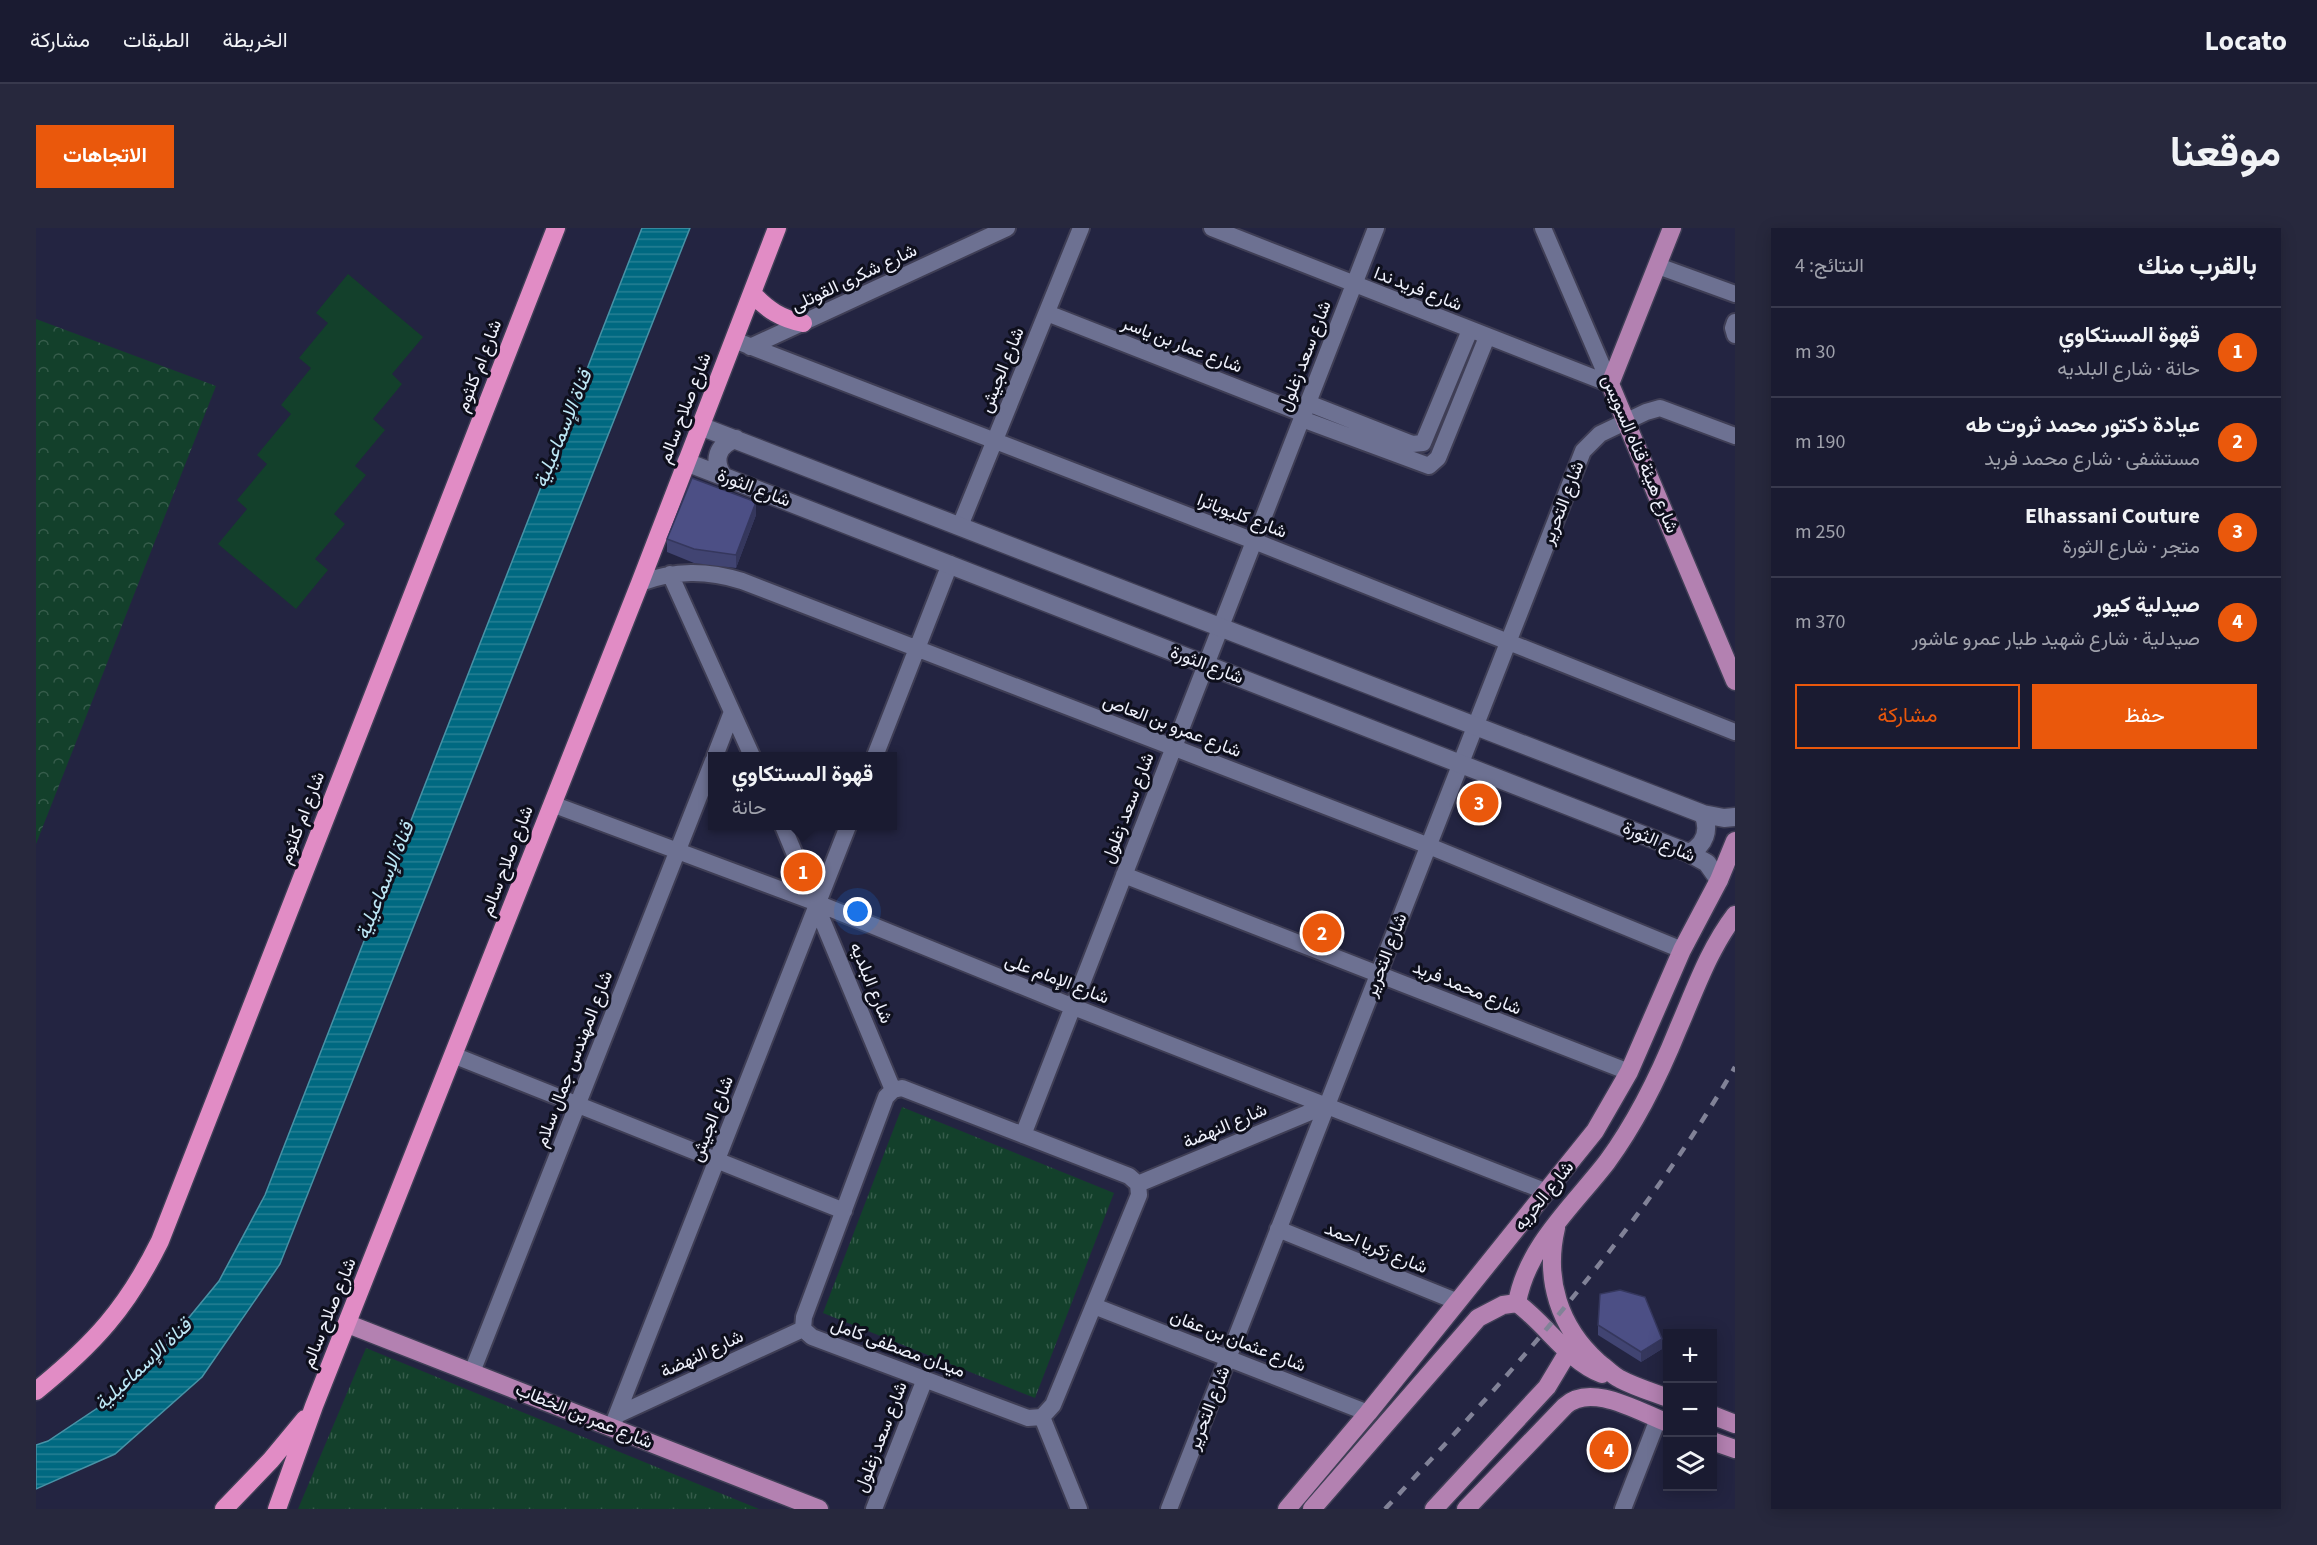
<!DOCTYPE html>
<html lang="ar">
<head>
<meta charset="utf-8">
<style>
	body { margin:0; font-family:"Source Sans 3",Vazirmatn,sans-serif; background:#27283d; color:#f1f3f6; direction:rtl }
	.controls { position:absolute; right:18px; bottom:18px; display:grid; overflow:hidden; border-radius:0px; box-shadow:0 3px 15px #0003 }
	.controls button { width:54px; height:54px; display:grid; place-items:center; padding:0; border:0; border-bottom:2px solid #38394d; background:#1a1b31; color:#f1f3f6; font:30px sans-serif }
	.you { position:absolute; left:822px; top:684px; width:21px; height:21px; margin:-15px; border:4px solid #fff; border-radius:50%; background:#1a73e8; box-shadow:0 0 0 9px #1a73e833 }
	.badge { display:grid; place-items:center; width:39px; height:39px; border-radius:50%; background:#ea580c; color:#fff; font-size:20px; font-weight:700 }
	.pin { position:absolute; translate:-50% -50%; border:3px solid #fff; box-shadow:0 2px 6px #0006 }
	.popup { position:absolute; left:672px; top:524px; width:189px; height:78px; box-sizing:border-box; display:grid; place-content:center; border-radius:0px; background:#1a1b31; filter:drop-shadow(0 2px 4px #0005); font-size:20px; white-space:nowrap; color:#9fa1ab }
	.popup b { font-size:22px; color:#f1f3f6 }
	.popup::after { content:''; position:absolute; left:50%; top:100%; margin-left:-12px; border:12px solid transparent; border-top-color:#1a1b31 }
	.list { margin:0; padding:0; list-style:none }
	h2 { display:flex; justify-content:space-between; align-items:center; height:78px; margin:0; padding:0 24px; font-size:26px }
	h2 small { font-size:20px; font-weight:400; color:#9fa1ab }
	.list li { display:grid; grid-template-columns:39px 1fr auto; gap:18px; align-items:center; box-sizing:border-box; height:90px; padding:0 24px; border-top:2px solid #38394d }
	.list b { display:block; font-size:22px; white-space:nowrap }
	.list p { margin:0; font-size:20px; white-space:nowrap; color:#9fa1ab }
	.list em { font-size:20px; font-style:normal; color:#9fa1ab }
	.actions { display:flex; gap:12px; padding:18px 24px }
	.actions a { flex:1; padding:14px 0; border:2px solid #ea580c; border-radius:0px; text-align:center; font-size:21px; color:#ea580c }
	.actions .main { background:#ea580c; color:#fff }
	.icon { flex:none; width:33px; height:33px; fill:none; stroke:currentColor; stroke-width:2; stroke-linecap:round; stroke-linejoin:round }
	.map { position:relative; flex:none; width:1699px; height:1281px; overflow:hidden; direction:ltr; border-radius:0px }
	header { display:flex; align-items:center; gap:36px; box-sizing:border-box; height:84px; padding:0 30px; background:#1a1b31; border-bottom:2px solid #38394d }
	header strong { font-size:28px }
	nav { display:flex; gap:33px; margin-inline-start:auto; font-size:21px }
	.intro { display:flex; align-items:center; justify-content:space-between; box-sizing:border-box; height:144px; padding:0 36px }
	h1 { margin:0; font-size:42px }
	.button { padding:15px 27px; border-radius:0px; background:#ea580c; color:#fff; font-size:21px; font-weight:700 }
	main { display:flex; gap:36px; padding:0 36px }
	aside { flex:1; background:#1a1b31; border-radius:0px; box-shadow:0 3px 15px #0003 }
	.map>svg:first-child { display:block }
	.grass { fill:url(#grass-tufts) }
	.forest { fill:url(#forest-crowns) }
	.park { fill:#13402b }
	.water { fill:url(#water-rules); stroke:#4892a6; stroke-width:1.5 }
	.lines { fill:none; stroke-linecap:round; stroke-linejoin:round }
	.street-casing { stroke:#3f3e55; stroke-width:20 }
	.secondary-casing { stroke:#3f3e55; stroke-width:21 }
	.primary-casing { stroke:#3f3e55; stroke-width:21 }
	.highway-casing { stroke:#3f3e55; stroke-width:21 }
	.street { stroke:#6d7192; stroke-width:16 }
	.secondary { stroke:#6d7192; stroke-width:18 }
	.primary { stroke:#b381b1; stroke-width:18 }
	.highway { stroke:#e18cc5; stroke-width:18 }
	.rail { stroke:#818297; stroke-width:4.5; stroke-dasharray:10 10; stroke-linecap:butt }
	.wall { fill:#414472 }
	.shaded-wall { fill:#35375d }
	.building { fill:#4c4f85; stroke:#35375d; stroke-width:1.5 }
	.labels { text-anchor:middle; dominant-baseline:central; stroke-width:6; stroke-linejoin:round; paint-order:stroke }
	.street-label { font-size:18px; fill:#eff1fc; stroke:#0e0f1c }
	.water-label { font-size:20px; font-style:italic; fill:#bde7f5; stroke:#0e0f1c }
</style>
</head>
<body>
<header>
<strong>Locato</strong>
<nav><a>الخريطة</a><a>الطبقات</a><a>مشاركة</a></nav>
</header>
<div class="intro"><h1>موقعنا</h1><a class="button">الاتجاهات</a></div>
<main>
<aside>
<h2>بالقرب منك<small>النتائج: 4</small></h2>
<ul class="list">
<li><span class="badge">1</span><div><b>قهوة المستكاوي</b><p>حانة · شارع البلديه</p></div><em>30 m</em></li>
<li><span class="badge">2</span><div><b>عيادة دكتور محمد ثروت طه</b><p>مستشفى · شارع محمد فريد</p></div><em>190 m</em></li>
<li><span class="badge">3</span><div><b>Elhassani Couture</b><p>متجر · شارع الثورة</p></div><em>250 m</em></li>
<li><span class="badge">4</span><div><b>صيدلية كيور</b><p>صيدلية · شارع شهيد طيار عمرو عاشور</p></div><em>370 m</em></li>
</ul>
<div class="actions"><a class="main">حفظ</a><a>مشاركة</a></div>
</aside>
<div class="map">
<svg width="1699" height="1281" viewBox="0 0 1699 1281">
	<defs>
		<pattern id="grass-tufts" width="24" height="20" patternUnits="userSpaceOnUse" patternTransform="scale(1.5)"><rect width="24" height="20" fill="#13402b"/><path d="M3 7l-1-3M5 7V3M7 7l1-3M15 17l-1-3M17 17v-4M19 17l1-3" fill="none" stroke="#365c4b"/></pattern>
		<pattern id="forest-crowns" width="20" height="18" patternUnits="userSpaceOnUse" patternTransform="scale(1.5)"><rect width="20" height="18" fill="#13402b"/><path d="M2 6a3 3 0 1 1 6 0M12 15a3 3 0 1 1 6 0" fill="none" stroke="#365c4b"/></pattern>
		<pattern id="water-rules" width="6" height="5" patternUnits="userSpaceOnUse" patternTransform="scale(1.5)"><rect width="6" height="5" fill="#006981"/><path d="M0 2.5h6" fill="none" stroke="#267f94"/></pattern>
	</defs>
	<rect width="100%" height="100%" fill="#232441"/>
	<path class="grass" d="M866,879L1078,965L999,1170L787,1085Z
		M330,1120L723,1281H262Z"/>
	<path class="forest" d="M0,91L180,158L0,616Z"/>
	<path class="park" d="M312,46L387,109L356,146L366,156L337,191L349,202L319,238L330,247L298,286L309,296L279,331L292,342L260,381L182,316L211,281L201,272L231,236L221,227L255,186L245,177L275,140L263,130L292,95L280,85Z"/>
	<path class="water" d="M606,0H654L244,1036L166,1149L79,1226L0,1261V1217L12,1213L99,1155L183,1053L229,967Z"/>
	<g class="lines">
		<defs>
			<path id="street" d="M1176,0L1574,156
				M1507,0L1574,156
				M1622,38L1699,66
				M1011,85L1268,186
				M1699,94L1697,100L1699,107
				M698,112L1218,313L1699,504
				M714,119L971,0
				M1272,175L1376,216L1387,215L1434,102
				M1266,191L1393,238L1402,230L1451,109
				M924,298L1045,0
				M634,346L716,528
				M604,355C639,342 671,342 706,353L1393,618L1646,722
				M679,528L696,484
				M839,528L914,336
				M516,576L781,675L1035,778L1511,964
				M747,598L857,862
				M1088,647L1593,844
				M417,827L808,983
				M866,860L1093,948L1102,956L1103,967L1017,1177L1006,1189L992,1190L776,1109L767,1101L768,1089L850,869L857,862Z
				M987,907L1340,0
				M1102,956L1291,877
				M1242,1001L1422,1074
				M1058,1078L1332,1185
				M436,1144L677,533
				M581,1187L767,1101
				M1006,1189L1043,1281
				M576,1199L812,598
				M838,1281L889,1151
				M1133,1281L1547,223L1564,206L1610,184L1624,180L1699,208
				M1587,1281L1622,1191"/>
			<path id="secondary" d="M664,198L1667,586L1688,590L1699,589
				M650,234L1653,625L1671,635L1683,652
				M688,249C676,233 681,217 700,211
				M1653,625C1669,617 1674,602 1667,586"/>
			<path id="primary" d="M1636,0L1574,156L1699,453
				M1520,1000C1508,1051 1523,1099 1562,1134C1569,1139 1576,1147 1584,1151C1599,1159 1616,1164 1632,1170
				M1481,1075C1491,1018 1537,978 1571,934C1601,893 1623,848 1642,801C1659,762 1673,721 1699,687
				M1481,1075C1511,1097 1531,1132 1566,1146
				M312,1096L783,1281
				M1676,1187L1699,1196
				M1676,1213L1699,1221
				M1251,1281L1332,1185L1559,903L1593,844L1646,722L1683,652L1699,613
				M1276,1281L1442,1090L1467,1077L1481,1075
				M1398,1281L1511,1159L1532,1124
				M1430,1281L1529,1178C1555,1154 1603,1184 1632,1195"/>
			<path id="highway" d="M716,65C731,82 746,91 767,95
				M0,1163C58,1116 91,1080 124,1013L520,0
				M188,1281L235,1232L269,1191
				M241,1281L278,1178L604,355L741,0"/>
		</defs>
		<use href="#street" class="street-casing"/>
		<use href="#secondary" class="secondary-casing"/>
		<use href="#primary" class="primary-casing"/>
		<use href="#highway" class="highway-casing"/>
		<use href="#street" class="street"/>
		<use href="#secondary" class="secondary"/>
		<use href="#primary" class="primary"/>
		<use href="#highway" class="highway"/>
		<path class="rail" d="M1349,1281C1478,1143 1604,1002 1699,839"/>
	</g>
	<path class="wall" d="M720,287L700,340L658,335L631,324V311Z
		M1562,1097L1626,1121L1605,1134L1562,1107Z"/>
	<path class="shaded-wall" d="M720,274V287L700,340V327Z
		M1626,1111V1121L1605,1134V1124Z"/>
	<path class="building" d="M656,250L720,274L700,327L658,321L631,311Z
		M1584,1062L1609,1069L1626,1111L1605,1124L1562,1097L1564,1066Z"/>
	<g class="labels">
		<g class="street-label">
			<text transform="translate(818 50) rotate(-25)">شارع شكرى القوتلى</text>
			<text transform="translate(1382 61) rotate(21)">شارع فريد ندا</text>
			<text transform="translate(1146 117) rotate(21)">شارع عمار بن ياسر</text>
			<text transform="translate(1269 128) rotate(-69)">شارع سعد زغلول</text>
			<text transform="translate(443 138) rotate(-69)">شارع ام كلثوم</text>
			<text transform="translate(966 142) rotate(-68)">شارع الجيش</text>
			<text transform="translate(649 180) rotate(-69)">شارع صلاح سالم</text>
			<text transform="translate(1604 226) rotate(67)">شارع هيئة قناه السويس</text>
			<text transform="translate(718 260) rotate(21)">شارع الثورة</text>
			<text transform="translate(1527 275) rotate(-69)">شارع التحرير</text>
			<text transform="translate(1206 288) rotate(21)">شارع كليوباترا</text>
			<text transform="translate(1171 437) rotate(21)">شارع الثورة</text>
			<text transform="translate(1136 498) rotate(21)">شارع عمرو بن العاص</text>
			<text transform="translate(1092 580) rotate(-69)">شارع سعد زغلول</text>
			<text transform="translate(266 590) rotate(-69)">شارع ام كلثوم</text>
			<text transform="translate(1623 614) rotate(23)">شارع الثورة</text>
			<text transform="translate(471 633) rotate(-69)">شارع صلاح سالم</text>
			<text transform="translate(1350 727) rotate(-69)">شارع التحرير</text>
			<text transform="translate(1021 751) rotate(21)">شارع الإمام على</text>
			<text transform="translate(835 755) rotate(68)">شارع البلديه</text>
			<text transform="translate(1431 760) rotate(22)">شارع محمد فريد</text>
			<text transform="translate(538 831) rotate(-69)">شارع المهندس جمال سلام</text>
			<text transform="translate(676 891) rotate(-69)">شارع الجيش</text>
			<text transform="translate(1189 898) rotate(-23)">شارع النهضة</text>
			<text transform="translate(1508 968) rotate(-51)">شارع الحريه</text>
			<text transform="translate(1340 1020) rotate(22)">شارع زكريا احمد</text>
			<text transform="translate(293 1085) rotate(-68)">شارع صلاح سالم</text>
			<text transform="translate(1202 1113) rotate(21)">شارع عثمان بن عفان</text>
			<text transform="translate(862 1120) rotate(20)">ميدان مصطفى كامل</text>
			<text transform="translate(666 1126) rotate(-25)">شارع النهضة</text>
			<text transform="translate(1173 1180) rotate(-69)">شارع التحرير</text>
			<text transform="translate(548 1188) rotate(22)">شارع عمر بن الخطاب</text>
			<text transform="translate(845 1209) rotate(-69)">شارع سعد زغلول</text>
		</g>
		<g class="water-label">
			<text transform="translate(527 201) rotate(-68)">قناة الإسماعيلية</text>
			<text transform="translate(349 653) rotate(-68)">قناة الإسماعيلية</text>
			<text transform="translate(107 1137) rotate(-43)">قناة الإسماعيلية</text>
		</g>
	</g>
</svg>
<div class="controls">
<button>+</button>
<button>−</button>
<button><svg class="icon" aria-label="layers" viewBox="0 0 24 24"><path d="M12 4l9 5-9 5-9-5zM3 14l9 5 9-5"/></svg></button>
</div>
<div class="you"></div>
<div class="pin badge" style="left:767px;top:644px">1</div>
<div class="popup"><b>قهوة المستكاوي</b>حانة</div>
<div class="pin badge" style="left:1286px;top:705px">2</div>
<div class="pin badge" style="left:1443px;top:575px">3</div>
<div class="pin badge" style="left:1573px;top:1222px">4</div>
</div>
</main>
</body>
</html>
